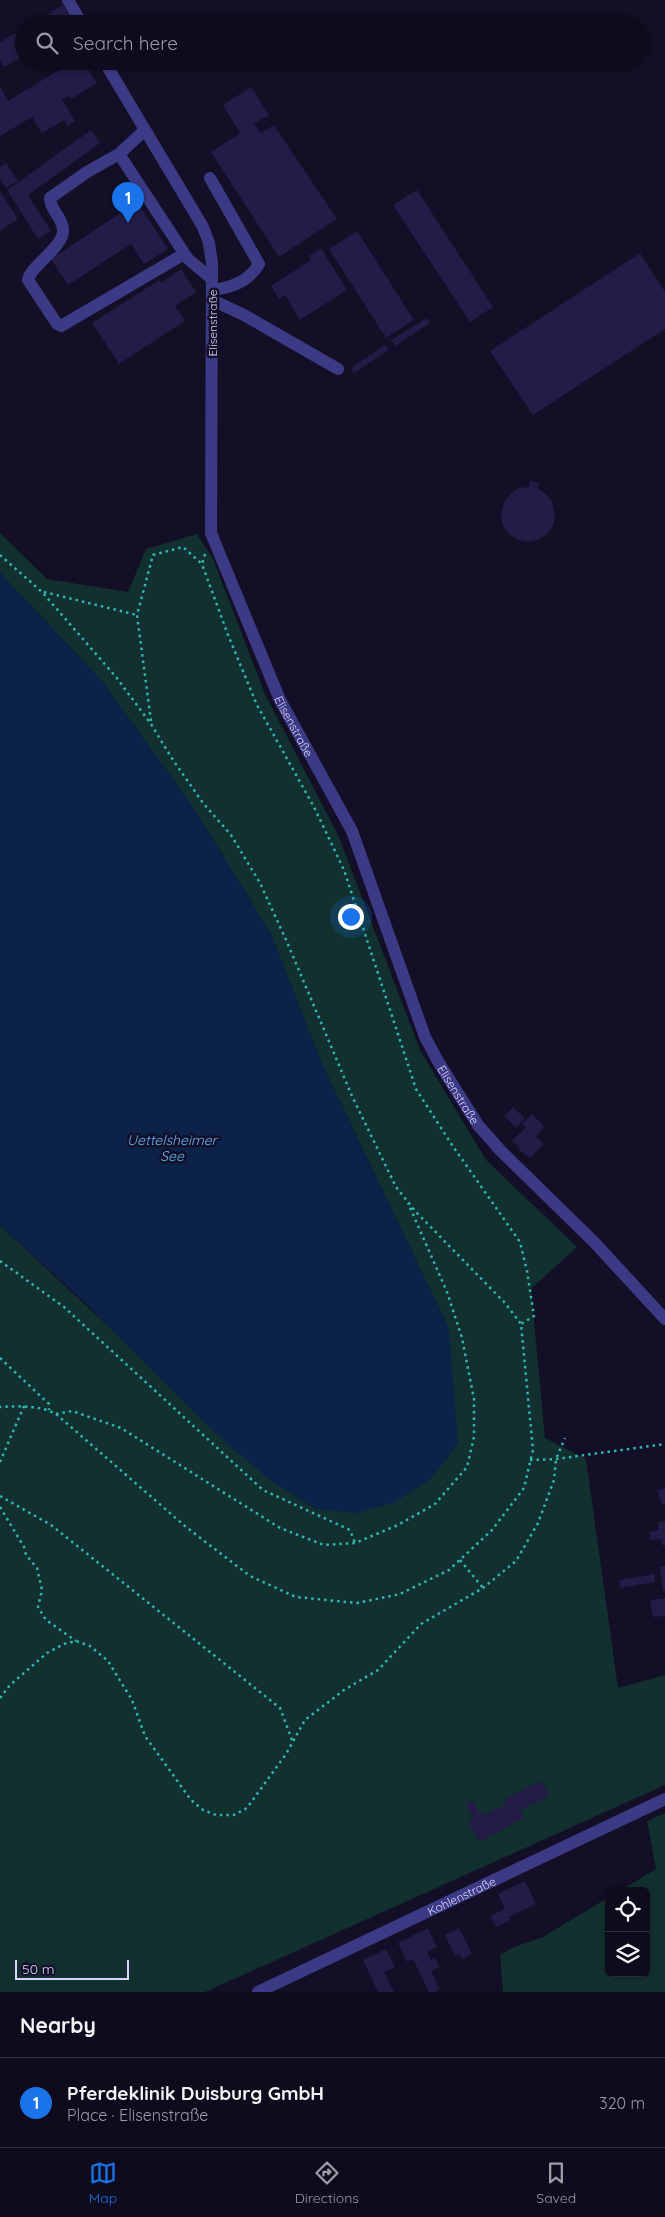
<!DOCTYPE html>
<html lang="en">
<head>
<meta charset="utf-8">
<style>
	body { margin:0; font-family:Quicksand,sans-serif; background:#1c1929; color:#f1f3f6 }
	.controls { position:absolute; right:15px; bottom:15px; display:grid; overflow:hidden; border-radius:8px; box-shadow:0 1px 4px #0004 }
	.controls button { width:45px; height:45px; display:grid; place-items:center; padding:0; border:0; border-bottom:1px solid #2e2b3b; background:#0e0b1c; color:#f1f3f6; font:25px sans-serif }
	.scale { position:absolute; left:15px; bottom:12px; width:114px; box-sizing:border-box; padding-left:5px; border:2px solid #d9d4ff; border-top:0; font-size:14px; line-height:18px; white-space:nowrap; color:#d9d4ff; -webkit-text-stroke:4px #130f26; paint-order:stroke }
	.you { position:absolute; left:350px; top:916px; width:18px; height:18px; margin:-12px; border:4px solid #fff; border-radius:50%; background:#1a73e8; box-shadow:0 0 0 8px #1a73e833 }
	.badge { display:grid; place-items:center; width:32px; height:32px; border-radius:50%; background:#1a73e8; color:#fff; font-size:16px; font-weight:700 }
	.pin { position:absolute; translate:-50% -41px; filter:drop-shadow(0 1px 2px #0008) }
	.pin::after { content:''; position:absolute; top:26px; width:18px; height:15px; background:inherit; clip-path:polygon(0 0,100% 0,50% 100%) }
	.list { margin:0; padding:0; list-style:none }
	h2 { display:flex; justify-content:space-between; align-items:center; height:65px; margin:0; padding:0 20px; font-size:21px }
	h2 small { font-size:16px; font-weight:400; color:#9b9ba3 }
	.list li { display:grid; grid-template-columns:32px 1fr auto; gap:15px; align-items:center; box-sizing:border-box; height:90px; padding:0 20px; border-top:1px solid #2e2b3b }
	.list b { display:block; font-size:19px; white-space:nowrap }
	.list p { margin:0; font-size:16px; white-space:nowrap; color:#9b9ba3 }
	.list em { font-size:16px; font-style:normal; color:#9b9ba3 }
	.icon { flex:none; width:28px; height:28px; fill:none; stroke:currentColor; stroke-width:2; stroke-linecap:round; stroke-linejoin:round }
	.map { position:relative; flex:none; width:665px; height:1992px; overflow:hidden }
	.search { position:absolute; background:#0e0b1c; box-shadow:0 1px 4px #0004; left:15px; right:15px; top:15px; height:55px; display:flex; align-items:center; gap:12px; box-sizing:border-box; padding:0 18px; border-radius:28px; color:#9b9ba3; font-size:19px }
	.sheet { height:155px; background:#0e0b1c }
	nav { display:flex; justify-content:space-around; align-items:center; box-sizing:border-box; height:70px; border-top:1px solid #2e2b3b; background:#0e0b1c; font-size:14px; color:#9b9ba3 }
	nav a { display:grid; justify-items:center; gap:2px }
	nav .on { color:#1a73e8 }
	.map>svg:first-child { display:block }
	.green { fill:#12302f }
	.water { fill:#0c2248 }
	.building { fill:#241b47 }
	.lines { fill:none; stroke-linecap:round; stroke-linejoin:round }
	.path { stroke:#2fb8b0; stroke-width:2.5; stroke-dasharray:2.5 4; stroke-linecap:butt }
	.minor { stroke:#3d3a85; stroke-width:12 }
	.labels { text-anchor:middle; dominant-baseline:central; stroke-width:5; stroke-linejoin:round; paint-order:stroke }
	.street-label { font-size:12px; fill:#d9d4ff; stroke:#130f26 }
	.water-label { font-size:14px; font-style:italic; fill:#62b6ff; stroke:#130f26 }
</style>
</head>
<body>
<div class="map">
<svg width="665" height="1992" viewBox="0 0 665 1992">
	<rect width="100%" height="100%" fill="#130f26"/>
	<path class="green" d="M0,533L47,579L128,592L146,549L197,534L213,559L265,694L339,837L420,1050L486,1160L577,1247L531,1289L545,1438L586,1459L618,1688L665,1675V1785L205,1992H0V1225L154,1369L449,1329L321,1062L272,936L195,810L102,681L0,573Z
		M665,1813V1992H503L500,1955L514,1947L543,1937L609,1897V1973H646V1891H620L656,1869L647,1821Z"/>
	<path class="water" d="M0,573L102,681L195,810L272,936L321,1062L449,1329L458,1443L432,1478L393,1503L357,1513L316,1509L271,1481L225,1442L80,1298L0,1225Z"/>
	<path class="building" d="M63,5L74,24H32L43,17Z
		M24,28V56L4,67L0,61V42Z
		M74,61H83L97,83L71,99L69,96L62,99L75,121L68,126L64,120L42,133L32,117L0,136V86L8,101Z
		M251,87L269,115L254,124L261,133L274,125L337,219L279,257L211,152L240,133L223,105Z
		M91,130L100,143L28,195L51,231L38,239L7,190Z
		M6,163L18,181L6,188L0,179V167Z
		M417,190L493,307L470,322L393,205Z
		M0,191L18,219L0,231Z
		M137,202L168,249L144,264L131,244L68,285L51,259Z
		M357,231L414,320L386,338L329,249Z
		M321,248L347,290L300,320L285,295L279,299L271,286L311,260L309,256Z
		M640,253L665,292V329L533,415L490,351Z
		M181,269L196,292L175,306L185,321L119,364L92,323L159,280L161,283Z
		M427,318L430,323L395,346L391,340Z
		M385,345L389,350L354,373L351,368Z
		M530,481L539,483L538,489L546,494L552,501L555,519L552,528L546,535L537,540L528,542L519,540L510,535L504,528L501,518L502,509L505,500L511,493L519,488L529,487Z
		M513,1107L525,1119L516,1128L504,1116Z
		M532,1114L544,1126L536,1137L544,1144L530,1158L518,1149L520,1148L512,1141L526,1127L522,1124Z
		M665,1488V1504H662L657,1490Z
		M665,1521V1545H662L661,1539L650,1540L649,1532L659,1530L658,1522Z
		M665,1566V1591H663L660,1567Z
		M654,1574L655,1582L620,1588L619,1580Z
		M665,1598V1616L653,1617L650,1600Z
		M542,1781L549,1796L520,1810L523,1818L479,1842L468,1821L473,1818L466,1804L473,1801L480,1815L485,1812L486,1814L507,1804L504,1799Z
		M525,1881L536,1904L509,1917L511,1920L496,1927L490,1916L505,1909L498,1894Z
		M428,1928L437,1947L427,1952L431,1960L435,1958L440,1967L431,1971L440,1989L435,1992H429L413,1959L407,1962L398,1943Z
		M459,1928L472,1954L462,1959L459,1954L455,1956L445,1935Z
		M386,1949L395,1967L384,1972L394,1992H378L363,1960Z"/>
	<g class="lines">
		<path class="path" d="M205,554L202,564L228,635L257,705L314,807L344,870L416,1089L452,1145L520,1242L527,1271L534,1316L521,1324
			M0,555L42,592L116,677L151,724L171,757L203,803L231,835L260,883L287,942L352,1096L396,1187L416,1212L505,1303L521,1324L533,1450L524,1488L492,1530L449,1570L400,1594L357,1603L296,1597L250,1576L186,1527L56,1414C39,1405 19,1406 0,1407
			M44,592L137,615
			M151,721L137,615L153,555L183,547L202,564
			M0,1261L64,1307L263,1490L350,1530L355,1543
			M0,1358L49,1404V1410
			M56,1414L72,1411L121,1428L280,1528L324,1545L355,1543L398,1525L435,1504L467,1467L474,1437V1399L462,1338L447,1292L408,1203
			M530,1460L556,1459L665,1444
			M0,1462L24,1406
			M0,1496L51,1525L280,1708L292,1740
			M0,1507L24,1547L26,1555L37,1568L42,1590L38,1607L46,1620L76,1641
			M460,1560L483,1588
			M0,1698L10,1685L47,1653L64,1644L76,1641L90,1646L108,1661L132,1700L145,1736L191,1800L203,1810L216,1815H234L247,1808L286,1754L305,1720L344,1690L378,1670L421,1624L483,1588L516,1561L538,1523L554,1480L556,1459L565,1438"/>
		<g class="minor">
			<path d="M68,0L82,24"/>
			<path id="s1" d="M104,61L203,227L209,243L212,263L211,533L280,700L352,831L425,1037L439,1063L478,1125L500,1150L594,1242L665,1319"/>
			<path d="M145,130L119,154L188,259L212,279"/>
			<path d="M119,154L87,172L50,198C50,211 63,217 63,230C64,247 30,266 28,280L57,324L61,326L184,254"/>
			<path d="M210,178L259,264C249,281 231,288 212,290"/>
			<path d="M212,300L244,315L338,369"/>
			<path id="s2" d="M258,1992L665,1799"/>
		</g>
	</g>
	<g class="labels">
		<g class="street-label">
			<text transform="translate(212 323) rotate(-90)">Elisenstraße</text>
			<text stroke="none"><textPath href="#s1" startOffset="711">Elisenstraße</textPath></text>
			<text stroke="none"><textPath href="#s1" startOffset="1116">Elisenstraße</textPath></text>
			<text stroke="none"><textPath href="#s2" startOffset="225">Kohlenstraße</textPath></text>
		</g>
		<g class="water-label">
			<text x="172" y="1140">Uettelsheimer<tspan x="172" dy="16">See</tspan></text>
		</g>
	</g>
</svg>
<div class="controls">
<button><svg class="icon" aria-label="locate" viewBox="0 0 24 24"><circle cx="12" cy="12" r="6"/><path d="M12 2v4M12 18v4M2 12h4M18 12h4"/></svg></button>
<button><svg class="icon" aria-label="layers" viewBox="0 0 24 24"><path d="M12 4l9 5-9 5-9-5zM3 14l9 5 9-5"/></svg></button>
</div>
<div class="scale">50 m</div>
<div class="you"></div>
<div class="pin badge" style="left:128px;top:223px">1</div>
<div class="search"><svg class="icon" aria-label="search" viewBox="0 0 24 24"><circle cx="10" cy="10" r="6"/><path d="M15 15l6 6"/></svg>Search here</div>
</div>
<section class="sheet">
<h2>Nearby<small></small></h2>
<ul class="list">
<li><span class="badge">1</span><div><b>Pferdeklinik Duisburg GmbH</b><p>Place · Elisenstraße</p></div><em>320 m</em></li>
</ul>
</section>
<nav>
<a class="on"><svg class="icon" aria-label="map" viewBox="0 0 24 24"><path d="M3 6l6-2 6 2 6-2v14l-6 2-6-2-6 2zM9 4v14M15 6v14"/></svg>Map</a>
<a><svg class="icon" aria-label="directions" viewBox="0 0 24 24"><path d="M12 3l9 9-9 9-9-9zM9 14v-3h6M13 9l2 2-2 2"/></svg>Directions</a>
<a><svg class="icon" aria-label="saved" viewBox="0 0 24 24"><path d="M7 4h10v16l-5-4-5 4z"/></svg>Saved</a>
</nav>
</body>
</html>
